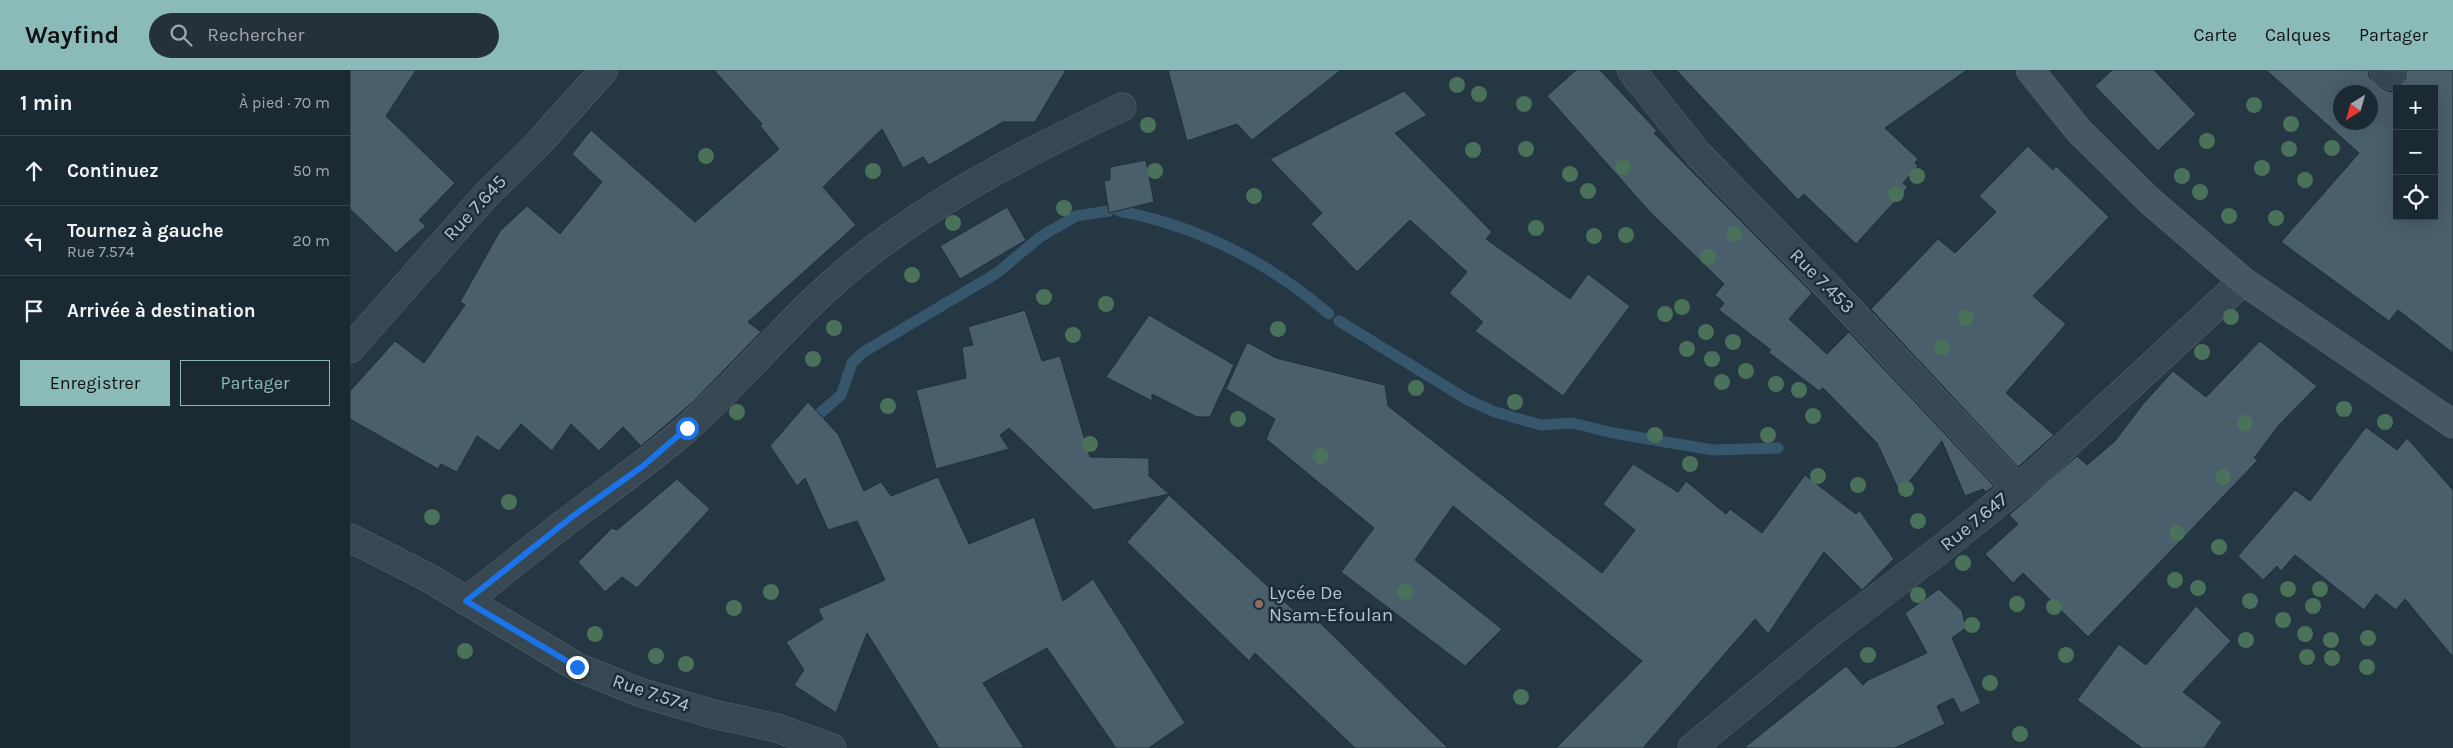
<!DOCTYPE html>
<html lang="fr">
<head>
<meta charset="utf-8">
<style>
	body { margin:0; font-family:Karla,sans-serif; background:#24313a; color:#f1f3f6 }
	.controls { position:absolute; right:15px; top:15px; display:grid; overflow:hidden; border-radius:0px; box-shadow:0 5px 20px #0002 }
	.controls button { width:45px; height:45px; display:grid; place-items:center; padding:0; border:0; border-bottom:1px solid #39454d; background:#1b2932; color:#f1f3f6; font:25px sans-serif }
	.compass { position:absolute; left:1983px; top:15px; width:45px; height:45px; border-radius:50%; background:#1b2932; box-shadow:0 5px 20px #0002; rotate:217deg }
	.stop { position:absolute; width:15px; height:15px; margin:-11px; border:4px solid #1a73e8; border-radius:50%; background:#fff }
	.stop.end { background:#1a73e8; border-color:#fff; box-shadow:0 1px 5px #0008 }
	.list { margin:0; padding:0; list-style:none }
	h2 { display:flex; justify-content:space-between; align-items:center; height:65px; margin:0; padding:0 20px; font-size:21px }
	h2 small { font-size:16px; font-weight:400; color:#a0a6ac }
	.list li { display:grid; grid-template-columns:32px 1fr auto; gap:15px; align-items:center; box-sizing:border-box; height:70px; padding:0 20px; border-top:1px solid #39454d }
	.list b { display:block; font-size:19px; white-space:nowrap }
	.list p { margin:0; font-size:16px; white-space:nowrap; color:#a0a6ac }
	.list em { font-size:16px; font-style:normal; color:#a0a6ac }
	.actions { display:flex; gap:10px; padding:15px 20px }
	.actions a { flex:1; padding:11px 0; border:1px solid #8bbbb9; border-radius:0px; text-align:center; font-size:18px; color:#8bbbb9 }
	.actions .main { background:#8bbbb9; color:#111 }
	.icon { flex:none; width:28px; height:28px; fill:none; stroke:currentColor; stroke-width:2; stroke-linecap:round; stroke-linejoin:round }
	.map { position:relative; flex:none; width:2103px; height:678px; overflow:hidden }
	header { display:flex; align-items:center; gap:30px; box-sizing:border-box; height:70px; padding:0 25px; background:#8bbbb9; color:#111 }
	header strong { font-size:24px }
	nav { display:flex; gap:28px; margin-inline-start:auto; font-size:18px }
	.search { width:350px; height:45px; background:#24313a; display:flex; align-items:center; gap:12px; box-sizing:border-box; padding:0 18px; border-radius:28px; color:#a0a6ac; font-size:19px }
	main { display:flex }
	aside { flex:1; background:#1b2932 }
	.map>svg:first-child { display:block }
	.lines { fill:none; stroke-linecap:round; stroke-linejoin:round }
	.stream { stroke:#36566c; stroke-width:11 }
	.building { fill:#495f6c; stroke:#1f2f3a; fill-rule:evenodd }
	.street-casing { stroke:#566570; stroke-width:29 }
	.secondary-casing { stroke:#566570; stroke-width:29 }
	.street { stroke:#384853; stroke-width:28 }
	.secondary { stroke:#465866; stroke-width:28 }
	.tree { fill:#4a715a }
	.route { stroke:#1a73e8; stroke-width:6 }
	.education-dot { fill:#8d6e63; stroke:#1d2d38; stroke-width:2 }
	.labels { text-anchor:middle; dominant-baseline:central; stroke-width:5; stroke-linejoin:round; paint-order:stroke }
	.street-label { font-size:19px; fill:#b5c2cd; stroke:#1d2d38 }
	.poi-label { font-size:19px; fill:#b5c2cd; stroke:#1d2d38; text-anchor:start }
</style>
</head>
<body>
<header>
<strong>Wayfind</strong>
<div class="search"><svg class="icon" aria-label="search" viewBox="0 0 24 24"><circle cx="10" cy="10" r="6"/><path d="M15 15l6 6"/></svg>Rechercher</div>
<nav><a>Carte</a><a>Calques</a><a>Partager</a></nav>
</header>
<main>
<aside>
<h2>1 min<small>À pied · 70 m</small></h2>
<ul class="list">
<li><svg class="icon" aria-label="ahead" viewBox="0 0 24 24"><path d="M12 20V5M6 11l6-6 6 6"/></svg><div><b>Continuez</b></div><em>50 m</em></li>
<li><svg class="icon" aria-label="left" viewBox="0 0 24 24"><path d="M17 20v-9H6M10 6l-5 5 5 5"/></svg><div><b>Tournez à gauche</b><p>Rue 7.574</p></div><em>20 m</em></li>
<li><svg class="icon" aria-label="arrive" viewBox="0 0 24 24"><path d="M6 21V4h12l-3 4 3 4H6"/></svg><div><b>Arrivée à destination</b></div></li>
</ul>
<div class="actions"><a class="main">Enregistrer</a><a>Partager</a></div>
</aside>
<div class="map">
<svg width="2103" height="678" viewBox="0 0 2103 678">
	<rect width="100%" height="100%" fill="#243743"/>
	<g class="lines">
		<path class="stream" d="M769,141C848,156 918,192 979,244
			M989,251L1118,330L1145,342L1191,355L1222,353L1263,363L1363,380L1428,378
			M469,344L491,325L502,293L512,283L647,203L690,167L726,146L759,141"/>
	</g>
	<path class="building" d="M0,0H66L36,46L105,113L69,150L76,156L46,183L0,139Z
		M364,0H716L685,52H653L579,95L573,87L553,98L532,59L473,117L506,155L398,252L411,262L343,332L291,376L273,357L249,381L221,354L202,381L171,354L149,381L127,366L107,402L91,394L88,399L0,349V321L45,271L74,293L115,235L110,232L150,161L177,136L210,164L252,112L222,84L241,60L345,152L429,79L410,56L412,54Z
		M818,0H991L902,70L887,54L837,71Z
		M1226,0H1250L1307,61L1304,63L1462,223L1439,249L1477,284L1499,262L1644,416L1636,422L1633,419L1615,426L1592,371L1550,423L1527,373L1473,318L1469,321L1418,282L1421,280L1369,240L1374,233L1365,225L1374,214L1300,142L1197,26Z
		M1326,0H1617L1535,58L1568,89L1565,93L1568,96L1553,113L1558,117L1506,174L1454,124L1448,130Z
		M1762,0H1804L1846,44L1808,81L1745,16Z
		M1916,0H2018L2019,7L2032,18L2040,22L2047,20V146H2084V19H2049L2056,8L2055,0H2103V283L2048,240L2039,251L1931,172L2009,83ZM1990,22H2020V52H1990Z
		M1054,21L1077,45L1045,63L1142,162L1136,169L1220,229L1238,204L1280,236L1213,326L1125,261L1133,252L1099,223L1117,202L1060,150L1007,202L961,154L972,143L920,89Z
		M1678,76L1703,100L1706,96L1759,147L1683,226L1716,254L1656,323L1704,365L1668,397L1521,239L1588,169L1605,183L1646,142L1629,126Z
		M796,90L804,132L759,143L754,111L760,110V97Z
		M657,137L676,170L610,209L590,176Z
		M675,240L692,291L710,286L740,387L799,388V406L819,424L744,440L659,358L650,365L659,379L586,399L566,320L616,308L612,277L623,275L618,257Z
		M799,245L884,295L860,347H847L802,324V331L756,307Z
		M1910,271L1967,316L1929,355L1904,388L1908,390L1738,567L1673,503L1663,513L1635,484L1668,454L1659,445L1727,386L1737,395L1765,371L1793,334L1823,301L1856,327Z
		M897,272L926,288L1035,315L1038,336L1252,503L1285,460L1253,434L1283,394L1328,422L1336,411L1376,444L1380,439L1412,463L1455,405L1506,444L1509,440L1544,489L1512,520L1474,482L1418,564L1405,549L1293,678H1206L1292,591L1103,436L1065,490L1152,559L1115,596L991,502L1024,458L916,369L925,349L876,319Z
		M458,332L488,364L514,421L531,412L541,426L588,407L619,474L684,447L713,531L743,509L835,653L799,678H766L697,578L633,613L674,678H589L517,563L486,643L444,615L454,600L436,572L473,549L468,539L535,510L507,451L478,460L455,408L447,416L420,376Z
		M2016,357L2047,380L2057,368L2103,420V587L2055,529L2046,540L2026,524L2014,540L1945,485L1931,501L1927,496L1913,510L1888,486L1945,420L1960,431Z
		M327,409L360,439L287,518L272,507L255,522L228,492L262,458L267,460Z
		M819,425L951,547L957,540L1098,678H1005L905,583L899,591L777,472Z
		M1589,519L1612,541L1616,558L1602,568L1631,633L1611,643L1603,628L1587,636L1595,654L1545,678H1394L1496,596L1513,615L1518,610L1577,583L1555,543Z
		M1846,536L1881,571L1833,622L1872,652L1854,678H1792L1727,630L1769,574L1796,595Z"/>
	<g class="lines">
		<defs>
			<path id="street" d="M1281,0L1348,84L1483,222L1667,418
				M2033,0L2041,6
				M0,279L136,125L187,75L254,0
				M0,468L79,508L227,597L289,622L363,644L427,658L482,678
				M116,531C152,503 187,474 224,446C261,418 299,391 335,360C385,316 427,264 476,219C561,141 669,86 772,37
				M1342,678L1482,562L1586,483L1689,400L1893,211"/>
			<path id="secondary" d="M1680,0L1729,61L1800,131L1893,211L2103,354"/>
		</defs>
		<use href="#street" class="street-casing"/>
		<use href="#secondary" class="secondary-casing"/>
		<use href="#street" class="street"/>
		<use href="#secondary" class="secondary"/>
	</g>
	<g class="tree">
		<circle cx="1107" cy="15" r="8"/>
		<circle cx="1129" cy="24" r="8"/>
		<circle cx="1174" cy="34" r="8"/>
		<circle cx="1904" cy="35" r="8"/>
		<circle cx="1941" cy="54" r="8"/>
		<circle cx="798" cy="55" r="8"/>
		<circle cx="1857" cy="71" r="8"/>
		<circle cx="1982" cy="78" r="8"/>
		<circle cx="1176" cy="79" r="8"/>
		<circle cx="1939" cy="79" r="8"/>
		<circle cx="1123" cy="80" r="8"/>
		<circle cx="356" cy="86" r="8"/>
		<circle cx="1273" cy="97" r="8"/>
		<circle cx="1912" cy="98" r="8"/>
		<circle cx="523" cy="101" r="8"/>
		<circle cx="805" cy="101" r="8"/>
		<circle cx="1220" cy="104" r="8"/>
		<circle cx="1567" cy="106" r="8"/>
		<circle cx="1832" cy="106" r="8"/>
		<circle cx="1955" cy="110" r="8"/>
		<circle cx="1238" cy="121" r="8"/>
		<circle cx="1850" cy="122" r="8"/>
		<circle cx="1546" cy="124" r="8"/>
		<circle cx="904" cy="126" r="8"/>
		<circle cx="714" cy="138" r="8"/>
		<circle cx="1879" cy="146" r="8"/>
		<circle cx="1926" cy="148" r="8"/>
		<circle cx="603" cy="153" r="8"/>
		<circle cx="1186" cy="158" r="8"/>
		<circle cx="1384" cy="164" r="8"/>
		<circle cx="1276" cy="165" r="8"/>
		<circle cx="1244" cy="166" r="8"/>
		<circle cx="1358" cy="187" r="8"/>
		<circle cx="562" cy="205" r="8"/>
		<circle cx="694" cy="227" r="8"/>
		<circle cx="756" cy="234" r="8"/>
		<circle cx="1332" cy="237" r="8"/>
		<circle cx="1315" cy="244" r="8"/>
		<circle cx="1881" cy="247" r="8"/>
		<circle cx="1616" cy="248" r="8"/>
		<circle cx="484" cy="258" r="8"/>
		<circle cx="928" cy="259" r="8"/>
		<circle cx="1356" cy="262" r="8"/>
		<circle cx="723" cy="265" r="8"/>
		<circle cx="1383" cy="272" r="8"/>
		<circle cx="1592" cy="277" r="8"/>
		<circle cx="1337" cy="279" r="8"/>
		<circle cx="1852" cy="282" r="8"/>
		<circle cx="463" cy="289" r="8"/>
		<circle cx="1362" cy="289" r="8"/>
		<circle cx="1396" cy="301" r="8"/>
		<circle cx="1372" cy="312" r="8"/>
		<circle cx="1426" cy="314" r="8"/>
		<circle cx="1066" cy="318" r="8"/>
		<circle cx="1449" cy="320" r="8"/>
		<circle cx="1165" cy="332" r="8"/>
		<circle cx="538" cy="336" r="8"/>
		<circle cx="1994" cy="339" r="8"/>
		<circle cx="387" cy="342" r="8"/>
		<circle cx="1463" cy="346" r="8"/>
		<circle cx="888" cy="349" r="8"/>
		<circle cx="2035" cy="352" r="8"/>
		<circle cx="1895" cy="353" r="8"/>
		<circle cx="1305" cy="365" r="8"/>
		<circle cx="1418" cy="365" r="8"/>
		<circle cx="740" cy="374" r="8"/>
		<circle cx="971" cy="386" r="8"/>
		<circle cx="1340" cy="394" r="8"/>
		<circle cx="1468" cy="406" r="8"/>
		<circle cx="1873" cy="407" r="8"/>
		<circle cx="1508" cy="415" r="8"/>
		<circle cx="1556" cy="419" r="8"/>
		<circle cx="159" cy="432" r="8"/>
		<circle cx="82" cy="447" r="8"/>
		<circle cx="1568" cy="451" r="8"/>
		<circle cx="1827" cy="463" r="8"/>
		<circle cx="1869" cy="477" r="8"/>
		<circle cx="1613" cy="493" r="8"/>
		<circle cx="1825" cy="510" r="8"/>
		<circle cx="1848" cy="518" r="8"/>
		<circle cx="1938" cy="519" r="8"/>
		<circle cx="1970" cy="519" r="8"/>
		<circle cx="421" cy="522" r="8"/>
		<circle cx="1055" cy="522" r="8"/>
		<circle cx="1568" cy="525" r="8"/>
		<circle cx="1900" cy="531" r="8"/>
		<circle cx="1667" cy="534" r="8"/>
		<circle cx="1963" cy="536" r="8"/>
		<circle cx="1704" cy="537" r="8"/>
		<circle cx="384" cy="538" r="8"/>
		<circle cx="1933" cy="550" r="8"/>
		<circle cx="1622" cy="555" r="8"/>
		<circle cx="245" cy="564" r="8"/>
		<circle cx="1955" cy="564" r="8"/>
		<circle cx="2018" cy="568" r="8"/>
		<circle cx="1896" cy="570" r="8"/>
		<circle cx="1981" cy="570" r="8"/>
		<circle cx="115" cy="581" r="8"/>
		<circle cx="1518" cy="585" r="8"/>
		<circle cx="1716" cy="585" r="8"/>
		<circle cx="306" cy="586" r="8"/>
		<circle cx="1957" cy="587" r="8"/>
		<circle cx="1982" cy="588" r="8"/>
		<circle cx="336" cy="594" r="8"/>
		<circle cx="2017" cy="597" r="8"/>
		<circle cx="1640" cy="613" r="8"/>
		<circle cx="1171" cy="627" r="8"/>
		<circle cx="1670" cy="664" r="8"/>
	</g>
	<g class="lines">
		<path class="route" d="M227,597L116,531L223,446L293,396L337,358"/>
	</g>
	<circle class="education-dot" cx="909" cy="534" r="5"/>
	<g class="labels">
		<g class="street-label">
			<text transform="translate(125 138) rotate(-47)">Rue 7.645</text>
			<text transform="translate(1472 211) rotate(45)">Rue 7.453</text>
			<text transform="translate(1624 452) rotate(-39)">Rue 7.647</text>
			<text transform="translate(301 623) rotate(19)">Rue 7.574</text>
		</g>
		<g class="poi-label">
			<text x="919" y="523">Lycée De<tspan x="919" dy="22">Nsam-Efoulan</tspan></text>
		</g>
	</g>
</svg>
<div class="controls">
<button>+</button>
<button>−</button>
<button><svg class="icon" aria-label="locate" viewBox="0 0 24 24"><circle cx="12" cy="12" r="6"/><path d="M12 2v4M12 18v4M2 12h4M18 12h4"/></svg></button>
</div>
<svg class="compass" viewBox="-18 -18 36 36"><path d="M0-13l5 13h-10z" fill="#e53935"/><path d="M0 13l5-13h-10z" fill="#a0a6ac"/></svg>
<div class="stop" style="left:337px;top:358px"></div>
<div class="stop end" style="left:227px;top:597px"></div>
</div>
</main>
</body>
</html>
